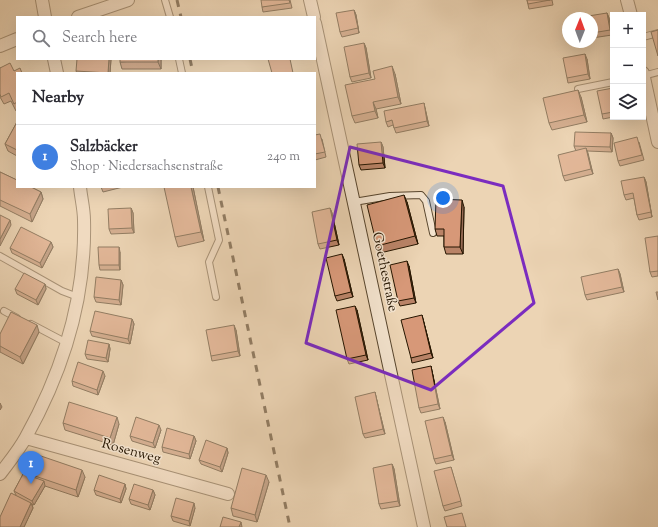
<!DOCTYPE html>
<html lang="en">
<head>
<meta charset="utf-8">
<style>
	body { margin:0; font-family:"Sorts Mill Goudy",serif; background:#f2f2f3; color:#2b2b33 }
	.controls { position:absolute; right:12px; top:12px; display:grid; overflow:hidden; border-radius:0px; box-shadow:0 4px 16px #0002 }
	.controls button { width:36px; height:36px; display:grid; place-items:center; padding:0; border:0; border-bottom:1px solid #e1e1e2; background:#fff; color:#2b2b33; font:20px sans-serif }
	.compass { position:absolute; left:562px; top:12px; width:36px; height:36px; border-radius:50%; background:#fff; box-shadow:0 4px 16px #0002; rotate:1deg }
	.you { position:absolute; left:443px; top:198px; width:14px; height:14px; margin:-10px; border:3px solid #fff; border-radius:50%; background:#1a73e8; box-shadow:0 0 0 6px #1a73e833 }
	.badge { display:grid; place-items:center; width:26px; height:26px; border-radius:50%; background:#8f2418; color:#fff; font-size:13px; font-weight:700 }
	.pin { position:absolute; translate:-50% -33px; filter:drop-shadow(0 1px 2px #0008) }
	.pin::after { content:''; position:absolute; top:21px; width:14px; height:12px; background:inherit; clip-path:polygon(0 0,100% 0,50% 100%) }
	.list { margin:0; padding:0; list-style:none }
	h2 { display:flex; justify-content:space-between; align-items:center; height:52px; margin:0; padding:0 16px; font-size:17px }
	h2 small { font-size:13px; font-weight:400; color:#7c7c81 }
	.list li { display:grid; grid-template-columns:26px 1fr auto; gap:12px; align-items:center; box-sizing:border-box; height:64px; padding:0 16px; border-top:1px solid #e1e1e2 }
	.list b { display:block; font-size:15px; white-space:nowrap }
	.list p { margin:0; font-size:13px; white-space:nowrap; color:#7c7c81 }
	.list em { font-size:13px; font-style:normal; color:#7c7c81 }
	.icon { flex:none; width:22px; height:22px; fill:none; stroke:currentColor; stroke-width:2; stroke-linecap:round; stroke-linejoin:round }
	.map { position:relative; flex:none; width:658px; height:527px; overflow:hidden }
	.search { position:absolute; background:#fff; box-shadow:0 4px 16px #0002; left:16px; top:16px; width:300px; height:44px; display:flex; align-items:center; gap:10px; box-sizing:border-box; padding:0 14px; border-radius:0px; color:#7c7c81; font-size:15px }
	.panel { position:absolute; background:#fff; box-shadow:0 4px 16px #0002; left:16px; top:72px; width:300px; height:116px; border-radius:0px }
	.map>svg:first-child { display:block }
	.lines { fill:none; stroke-linecap:round; stroke-linejoin:round }
	.lane-casing { stroke:#57452d; stroke-width:8 }
	.street-casing { stroke:#57452d; stroke-width:14 }
	.lane { stroke:#f3e3ce; stroke-width:6 }
	.street { stroke:#f3e3ce; stroke-width:12 }
	.rail { stroke:#251500; stroke-width:3; stroke-dasharray:7 7; stroke-linecap:butt }
	.wall { fill:#b98367; stroke:#251500 }
	.shaded-wall { fill:#966a54; stroke:#251500 }
	.building { fill:#d79878; stroke:#251500 }
	.marked { fill:none; stroke:#7b2cbf; stroke-width:3; stroke-linejoin:round }
	.labels { text-anchor:middle; dominant-baseline:central; stroke-width:3; stroke-linejoin:round; paint-order:stroke }
	.street-label { font-size:14px; fill:#251500; stroke:#f3e3ce }
</style>
</head>
<body>
<div class="map">
<svg width="658" height="527" viewBox="0 0 658 527">
	<rect width="100%" height="100%" fill="#ecd4b4"/>
	<filter id="stains"><feTurbulence type="fractalNoise" baseFrequency=".005" numOctaves="4"/><feColorMatrix values="0 0 0 0 .2 0 0 0 0 .09 0 0 0 0 .02 0 0 0 .5 -.17"/></filter>
	<radialGradient id="worn" r=".72"><stop offset=".6" stop-color="#630" stop-opacity="0"/><stop offset="1" stop-color="#630" stop-opacity=".3"/></radialGradient>
	<g class="lines">
		<defs>
			<path id="lane" d="M165,0L170,17
				M643,37L658,33
				M179,59L182,73
				M643,76L658,72
				M578,89L613,82
				M208,187L219,240L209,262L216,297
				M354,202L390,196L421,195L426,201L433,233
				M0,256L62,291L78,297
				M4,311L17,318
				M31,324L67,343"/>
			<path id="street" d="M42,0L45,17
				M310,0L314,17
				M627,0L631,15
				M78,17L128,0
				M315,23L424,527
				M0,46L17,39
				M54,59L57,73
				M643,73L658,142
				M26,438L228,494
				M0,474C9,462 19,450 26,437C64,369 86,298 84,220C84,209 81,198 80,187"/>
		</defs>
		<use href="#lane" class="lane-casing"/>
		<use href="#street" class="street-casing"/>
		<use href="#lane" class="lane"/>
		<use href="#street" class="street"/>
		<path class="rail" d="M177,0L181,17
			M190,59L193,73
			M218,187L290,527"/>
	</g>
	<path class="wall" d="M290,0L292,8L263,12L262,7Z
		M527,0H552L553,5L529,9Z
		M354,10L356,15L359,33L342,37L340,32Z
		M607,13L609,18L612,35L592,38V18Z
		M364,43L366,48L371,78L352,82L350,77Z
		M111,59L110,73H77L76,71Z
		M161,59V69H122L120,62Z
		M587,59L590,79L568,83L567,78Z
		M0,68L14,71L17,73V111H16L11,101L4,104L0,97Z
		M395,74L401,104L376,109L378,118L355,123L352,116L375,79Z
		M613,88V117L603,119L602,114Z
		M581,97L587,122L552,130L549,123Z
		M425,108L429,126L396,133L393,125L388,127L386,122Z
		M17,122V156L8,151L5,144Z
		M611,133L613,138L612,152L587,151L593,174L565,181L563,176L576,151L574,146Z
		M315,135L322,139L326,157L315,160Z
		M381,142L383,147L385,168L361,170L359,165Z
		M639,142L644,160L620,166L618,161Z
		M0,172L41,192L43,199L32,222L0,206Z
		M644,177L646,182L652,217L639,220L637,215L634,198L626,200L624,195Z
		M101,187H123L103,192Z
		M193,187L204,241L178,247L175,237Z
		M407,202L418,244L380,253L377,246Z
		M464,207L463,254H446L444,247V236H437L435,229Z
		M131,208L133,213L134,233L111,234L109,229Z
		M330,208L332,213L339,245L320,249L318,244Z
		M658,236V276L652,277L650,272Z
		M51,242L53,247L42,268L12,253L10,248Z
		M120,252V270H100L99,265Z
		M344,259L353,297L337,301L335,296Z
		M409,266L416,303L400,306L398,301Z
		M618,269L620,274L624,292L587,300L585,295Z
		M121,280L123,285L121,305L96,302L94,297Z
		M45,284L46,289L38,305L17,294L15,289Z
		M357,310L368,360L349,364L347,359Z
		M132,319L134,324L130,344L92,336L90,331Z
		M423,319L433,358L412,363L411,358Z
		M236,330L240,356L212,361L211,356Z
		M39,332L23,364L0,352V334Z
		M109,344L110,349L108,362L87,359L85,354Z
		M432,371L440,409L421,413L419,408Z
		M105,376L98,395L73,386L72,381Z
		M376,397L385,434L365,438L363,434Z
		M445,422L454,460L436,464L434,459Z
		M63,423L119,424L113,445L65,430Z
		M161,430L155,448L132,441L130,436Z
		M194,436L196,441L190,459L163,452L162,447Z
		M227,448L228,453L222,472L201,464L199,460Z
		M29,463L85,477L78,497L45,486L34,505L32,504L33,508L24,527H0L16,495L14,491Z
		M392,464L394,469L400,506L381,509L379,504Z
		M451,467L462,506L445,511L443,506Z
		M269,482L257,522L233,516L231,508Z
		M125,484L126,489L121,503L96,495L94,490Z
		M153,490L155,495L150,510L131,504L129,499Z
		M195,508L190,526L173,521L171,516Z"/>
	<path class="shaded-wall" d="M354,10L356,15L359,33L358,28Z
		M607,13L609,18L612,35L610,30Z
		M364,43L366,48L371,78L369,73Z
		M585,54L587,59L590,79L588,74Z
		M109,59H111L110,73H108Z
		M158,59H161V69L158,62Z
		M392,66L395,74L401,104L398,97Z
		M578,90L581,97L587,122L584,115Z
		M373,102L376,109L378,118L375,111Z
		M424,103L425,108L429,126L427,121Z
		M611,133L613,138L612,152L610,147Z
		M381,142L383,147L385,168L383,163Z
		M586,148L588,153L593,174L591,169Z
		M644,177L646,182L652,217Z
		M191,187H193L204,241L201,232Z
		M41,192L43,199L32,222L30,214Z
		M404,195L407,202L418,244L415,236Z
		M462,200L464,207L463,254L460,247Z
		M131,208L133,213L134,233L132,228Z
		M330,208L332,213L339,245L337,240Z
		M10,220L11,225L0,246V239Z
		M51,242L53,247L42,268L40,263Z
		M119,247L120,252V270L119,265Z
		M342,254L344,259L353,297L351,292Z
		M407,261L409,266L416,303L414,298Z
		M618,269L620,274L624,292L622,287Z
		M121,280L123,285L121,305L119,300Z
		M45,284L46,289L38,305L36,300Z
		M355,306L357,310L368,360L366,355Z
		M422,315L423,319L433,358L431,353Z
		M132,319L134,324L130,344L128,339Z
		M37,325L39,332L23,364L20,357Z
		M234,325L236,330L240,356L238,351Z
		M109,344L110,349L108,362L106,358Z
		M431,366L432,371L440,409L438,404Z
		M103,371L105,376L98,395L97,390Z
		M375,392L376,397L385,434L383,429Z
		M0,403L2,407L0,410Z
		M117,417L119,424L113,445L110,438Z
		M443,417L445,422L454,460L452,455Z
		M159,425L161,430L155,448L153,443Z
		M194,436L196,441L190,459L189,454Z
		M227,448L228,453L222,472L220,467Z
		M392,464L394,469L400,506L398,501Z
		M82,470L85,477L78,497L76,490Z
		M266,475L269,482L257,522L255,515Z
		M44,481L45,486L34,505L32,501Z
		M125,484L126,489L121,503L120,499Z
		M153,490L155,495L150,510L148,505Z
		M31,503L33,508L24,527H20Z
		M194,503L195,508L190,526L189,521Z
		M241,522L242,527H239Z"/>
	<path class="building" d="M261,0H289L290,3L262,7Z
		M527,0H550L528,4Z
		M354,10L358,28L340,32L336,13Z
		M607,13L610,30L592,33V18H582V17Z
		M658,30V56L651,32Z
		M364,43L369,73L350,77L344,47Z
		M585,54L588,74L567,78L563,58Z
		M77,59H109L108,73L76,71Z
		M120,59H158V62H120Z
		M268,59H290L293,73H272Z
		M10,63L14,71L20,68L22,73H17V102L14,104L9,93L1,97L0,94V68Z
		M392,66L398,97L373,102L375,111L352,116L345,85L375,79L373,71Z
		M613,88V112L602,114L597,91Z
		M578,90L584,115L549,123L543,98Z
		M424,103L427,121L394,128L392,120L386,122L384,111Z
		M17,122V150L5,144Z
		M575,132L611,133L610,147L574,146Z
		M320,134L325,152L315,154V135Z
		M637,137L642,155L618,161L614,143Z
		M381,142L383,163L359,165L357,144Z
		M586,148L591,169L563,176L558,155Z
		M0,172L17,180V187H31L41,192L30,214L0,200Z
		M644,177L651,212L637,215L633,193L624,195L621,181Z
		M164,187H191L201,232L175,237Z
		M404,195L415,236L377,246L367,205Z
		M436,199L462,200L460,247H444V229H435Z
		M131,208L132,228L109,229L108,209Z
		M330,208L337,240L318,244L312,212Z
		M0,215L10,220L0,239Z
		M21,227L51,242L40,263L10,248Z
		M658,236V271L650,272L645,238Z
		M98,247H119V265H99Z
		M342,254L351,292L335,296L326,258Z
		M407,261L414,298L398,301L390,265Z
		M618,269L622,287L585,295L581,277Z
		M24,273L45,284L36,300L15,289Z
		M96,277L121,280L119,300L94,297Z
		M656,292H658V300Z
		M355,306L366,355L347,359L336,310Z
		M95,311L132,319L128,339L90,331Z
		M11,312L37,325L20,357L0,346V334Z
		M422,315L431,353L411,358L401,320Z
		M234,325L238,351L211,356L206,330Z
		M88,340L109,344L106,358L85,354Z
		M78,362L103,371L97,390L72,381Z
		M431,366L438,404L419,408L412,370Z
		M375,392L383,429L363,434L355,397Z
		M69,402L117,417L110,438L63,423Z
		M136,417L159,425L153,443L130,436Z
		M443,417L452,455L434,459L425,421Z
		M167,428L194,436L189,454L162,447Z
		M206,440L227,448L220,467L199,460Z
		M38,455L82,470L76,490L32,475Z
		M33,461L36,462L32,475L33,477L44,481L32,501L14,491L29,463Z
		M392,464L398,501L379,504L373,468Z
		M451,467L461,501L443,506L434,471Z
		M242,468L266,475L255,515L231,508Z
		M99,475L125,484L120,499L94,490Z
		M134,484L153,490L148,505L129,499Z
		M11,493L31,503L20,527H0V517Z
		M176,498L194,503L189,521L171,516Z
		M462,513L466,527H447L444,517Z
		M223,517L241,522L239,527H220Z"/>
	<path d="M0 0H658V527H0ZM350,147L503,186L534,303L431,390L306,343Z" fill="#ecd4b4" fill-opacity=".55" fill-rule="evenodd"/>
	<path class="marked" d="M350,147L503,186L534,303L431,390L306,343Z"/>
	<g class="labels">
		<g class="street-label">
			<text transform="translate(384 272) rotate(78)">Goethestraße</text>
			<text transform="translate(131 452) rotate(15)">Rosenweg</text>
		</g>
	</g>
	<rect width="100%" height="100%" filter="url(#stains)"/>
	<rect width="100%" height="100%" fill="url(#worn)"/>
</svg>
<div class="controls">
<button>+</button>
<button>−</button>
<button><svg class="icon" aria-label="layers" viewBox="0 0 24 24"><path d="M12 4l9 5-9 5-9-5zM3 14l9 5 9-5"/></svg></button>
</div>
<svg class="compass" viewBox="-18 -18 36 36"><path d="M0-13l5 13h-10z" fill="#e53935"/><path d="M0 13l5-13h-10z" fill="#7c7c81"/></svg>
<div class="you"></div>
<div class="pin badge" style="left:31px;top:484px;background:#3f7fe0">1</div>
<div class="search"><svg class="icon" aria-label="search" viewBox="0 0 24 24"><circle cx="10" cy="10" r="6"/><path d="M15 15l6 6"/></svg>Search here</div>
<section class="panel">
<h2>Nearby<small></small></h2>
<ul class="list">
<li><span class="badge" style="background:#3f7fe0">1</span><div><b>Salzbäcker</b><p>Shop · Niedersachsenstraße</p></div><em>240 m</em></li>
</ul>
</section>
</div>
</body>
</html>
